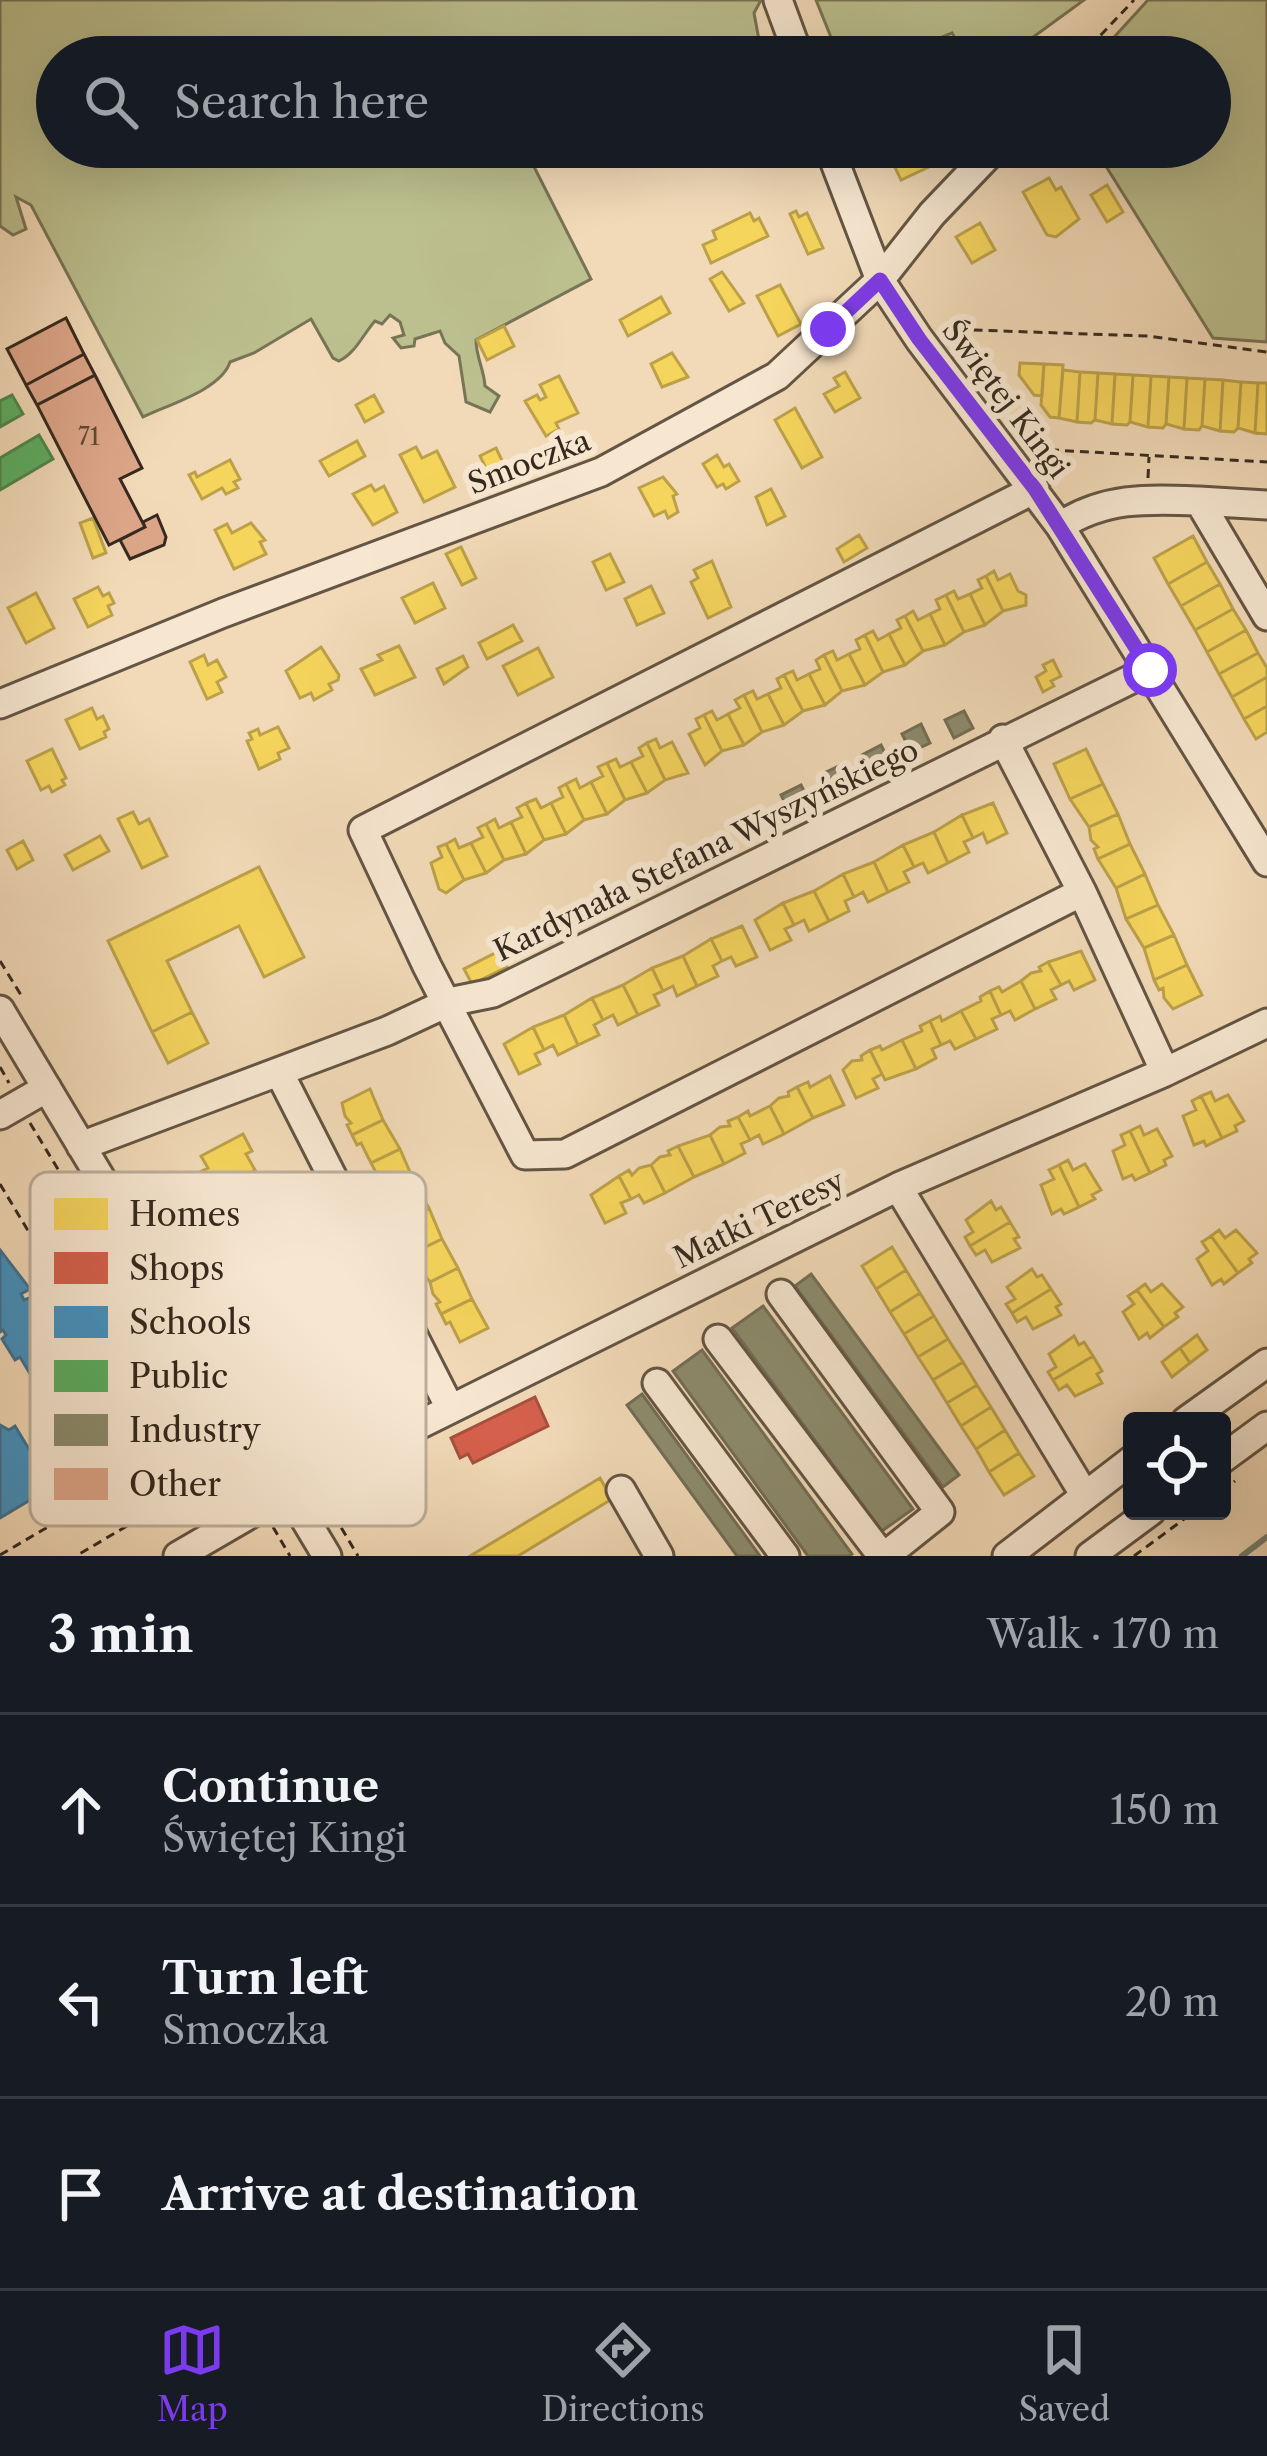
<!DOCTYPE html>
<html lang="en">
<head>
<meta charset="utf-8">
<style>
	body { margin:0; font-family:"Libre Caslon Text",serif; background:#242831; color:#f1f3f6 }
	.controls { position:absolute; right:36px; bottom:36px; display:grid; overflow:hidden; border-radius:12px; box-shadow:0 12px 48px #0002 }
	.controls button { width:108px; height:108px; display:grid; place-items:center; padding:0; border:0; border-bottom:3px solid #363941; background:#171b24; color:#f1f3f6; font:60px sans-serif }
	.stop { position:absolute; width:36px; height:36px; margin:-27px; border:9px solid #7c3aed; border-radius:50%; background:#fff }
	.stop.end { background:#7c3aed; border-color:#fff; box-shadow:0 3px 12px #0008 }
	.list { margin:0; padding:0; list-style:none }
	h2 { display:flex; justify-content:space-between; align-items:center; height:156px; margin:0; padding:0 48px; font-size:51px }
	h2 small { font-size:39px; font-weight:400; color:#9ea1a6 }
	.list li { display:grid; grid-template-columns:78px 1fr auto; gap:36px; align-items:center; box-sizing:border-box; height:192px; padding:0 48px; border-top:3px solid #363941 }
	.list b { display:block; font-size:45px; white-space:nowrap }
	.list p { margin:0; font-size:39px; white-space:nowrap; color:#9ea1a6 }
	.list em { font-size:39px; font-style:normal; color:#9ea1a6 }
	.icon { flex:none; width:66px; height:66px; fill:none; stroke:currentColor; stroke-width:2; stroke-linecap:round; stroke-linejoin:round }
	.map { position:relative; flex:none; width:1267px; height:1556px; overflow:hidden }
	.search { position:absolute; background:#171b24; box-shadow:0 12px 48px #0002; left:36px; right:36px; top:36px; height:132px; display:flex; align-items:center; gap:30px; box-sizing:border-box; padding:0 42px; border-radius:66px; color:#9ea1a6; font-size:45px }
	.sheet { height:732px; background:#171b24 }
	nav { display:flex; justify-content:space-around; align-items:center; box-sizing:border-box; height:168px; border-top:3px solid #363941; background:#171b24; font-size:33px; color:#9ea1a6 }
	nav a { display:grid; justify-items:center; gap:6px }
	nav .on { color:#7c3aed }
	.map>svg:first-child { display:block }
	.green { fill:#bcbf8e; stroke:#787456; stroke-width:3 }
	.homes { fill:#f6d55c; stroke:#bca149; stroke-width:3 }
	.shops { fill:#d6604d; stroke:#a6503f; stroke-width:3 }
	.schools { fill:#4393c3; stroke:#3f7392; stroke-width:3 }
	.public { fill:#5aae61; stroke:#4f864d; stroke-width:3 }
	.industry { fill:#8c8c6e; stroke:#726e56; stroke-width:3 }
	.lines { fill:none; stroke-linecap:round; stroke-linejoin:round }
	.stream { stroke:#728175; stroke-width:6 }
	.building { fill:#dda689; stroke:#35291e; stroke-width:3 }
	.minor-casing { stroke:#645544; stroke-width:33 }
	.path { stroke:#35291e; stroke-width:3; stroke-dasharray:9 6; stroke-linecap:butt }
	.minor { stroke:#f7e7d1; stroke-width:27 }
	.route { stroke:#7c3aed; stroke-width:15 }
	.labels { text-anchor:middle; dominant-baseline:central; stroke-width:12; stroke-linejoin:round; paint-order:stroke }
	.number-label { font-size:24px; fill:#5f4839 }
	.street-label { font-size:30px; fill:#35291e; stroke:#f7e7d1 }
	.key { fill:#f7e7d1; stroke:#bdae9b; stroke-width:3 }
	.key-label { font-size:33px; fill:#35291e }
</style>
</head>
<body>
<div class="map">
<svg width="1267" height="1556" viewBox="0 0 1267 1556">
	<rect width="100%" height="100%" fill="#f2dab8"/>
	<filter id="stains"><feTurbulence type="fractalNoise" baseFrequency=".00167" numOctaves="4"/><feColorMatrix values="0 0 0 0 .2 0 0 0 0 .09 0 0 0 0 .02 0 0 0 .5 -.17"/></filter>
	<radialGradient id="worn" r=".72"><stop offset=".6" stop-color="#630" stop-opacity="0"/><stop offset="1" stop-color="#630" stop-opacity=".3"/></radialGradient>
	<path class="green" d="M0,0H761L754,13L759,40L724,57H57V147H524L591,279L476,340C476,357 484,369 485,386L499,396L490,412L466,402L459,356L445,343L440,331L415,339L414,346L401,348L393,338L404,335L400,322L390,315L382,324L375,321C364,333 355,354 339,361L333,358L311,319L254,353L230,362C221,390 167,405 143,417L31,205L16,197L26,229L13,235L0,226Z
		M816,0H1084L1006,57H966L952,33L895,57H839Z
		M1148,0H1267V342L1213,338L1094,147H1210V57H1096Z"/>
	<path class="homes" d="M900,147H925L933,165L901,180L888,153Z
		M1049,178L1056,190L1061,187L1079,219L1056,237L1047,235L1023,192Z
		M1107,185L1123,212L1107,222L1091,195Z
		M796,211L799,217L807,213L823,248L808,254L790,214Z
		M750,213L754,221L759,218L768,236L711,263L703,245L716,239L713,231Z
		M980,223L995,250L972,263L956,237Z
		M722,272L744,303L729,311L710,279Z
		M780,285L801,324L778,336L757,296Z
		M661,297L670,313L628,336L620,320Z
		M504,326L514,346L487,360L477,340Z
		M672,353L688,377L662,387L651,364Z
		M1020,363L1044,364L1042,396L1034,395L1019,375Z
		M1044,364L1063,365L1059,418L1050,417L1041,405Z
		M1063,370L1080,372L1077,422L1059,418Z
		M845,372L860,398L835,412L824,394L839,386L834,378Z
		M1080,372L1098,373L1095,420L1091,423L1077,422Z
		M1098,373L1115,374L1112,424L1095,420Z
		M1115,374L1133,375L1130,422L1127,425L1112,424Z
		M1133,375L1151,376L1148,427L1130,422Z
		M559,376L578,413L556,423L559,429L546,436L525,401L537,395L540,400L546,397L540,385Z
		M1151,376L1169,377L1166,424L1163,428L1148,427Z
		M1169,377L1187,378L1184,429L1166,424Z
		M1187,378L1205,379L1202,426L1199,430L1184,429Z
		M1205,379L1223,380L1220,431L1202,426Z
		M1223,380L1241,382L1238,428L1234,432L1220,431Z
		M1241,382L1258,383L1255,433L1238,428Z
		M1258,383H1267V434L1255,433Z
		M374,395L383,412L365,422L356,405Z
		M795,408L822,457L802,468L775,420Z
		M357,441L365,456L329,476L320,461Z
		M416,447L422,458L437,451L455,487L424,502L400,455Z
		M496,448L512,481L496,489L480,456Z
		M717,455L724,467L729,464L739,481L726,489L723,484L717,487L703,464Z
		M230,460L240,479L234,482L238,488L226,494L222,488L202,499L189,475L195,472L197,477Z
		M663,477L677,494L673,496L678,512L668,518L665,511L654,516L639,488Z
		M371,485L375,491L384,486L397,512L373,525L353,494Z
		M771,489L785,516L767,525L756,497Z
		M93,518L106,553L93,558L80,523Z
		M251,523L265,540L260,542L266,554L234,569L215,530L227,524L232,533Z
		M859,535L867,548L844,562L837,549Z
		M1193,536L1207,562L1168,584L1154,558Z
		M461,547L476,578L462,585L446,554Z
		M610,554L624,582L606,590L593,562Z
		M712,561L731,607L708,618L691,582L698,578L694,570Z
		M1207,562L1220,584L1181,606L1168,584Z
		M994,571L998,580L1010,574L1018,591L1026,595V605L1003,611L986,576Z
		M986,576L1003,611L985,625L970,594L982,588L978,580Z
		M433,583L445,608L415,623L402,598Z
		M1220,584L1233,609L1195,630L1181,606Z
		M651,586L664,613L637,625L625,599Z
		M98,587L103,596L109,593L114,603L108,606L112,615L88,627L74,599Z
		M954,591L958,599L970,594L985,625L964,632L946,595Z
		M36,593L54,628L26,643L8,608Z
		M946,595L964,632L945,645L930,614L940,609L936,600Z
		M1233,609L1246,630L1207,652L1195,630Z
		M913,611L918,620L930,614L945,645L923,651L905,616Z
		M905,616L923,651L905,665L889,634L901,628L897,620Z
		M513,625L522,641L487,659L479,643Z
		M1246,630L1258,653L1219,674L1207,652Z
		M873,631L878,640L889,634L905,665L883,672L865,635Z
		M865,635L883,672L865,685L849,654L860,649L856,640Z
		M399,646L415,677L375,695L361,669L382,660L378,655Z
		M321,647L339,675L338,680L329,684L332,690L314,700L311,693L300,698L286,671Z
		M538,648L553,677L518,695L503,666Z
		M833,651L837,660L849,654L865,685L842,691L824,655Z
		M1258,653L1267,668V677L1232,697L1219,674Z
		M204,655L208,665L217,660L226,677L217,682L222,692L207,699L190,662Z
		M824,655L842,691L825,705L809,674L820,669L816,660Z
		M463,656L468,667L444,684L437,669Z
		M1053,660L1061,676L1051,681L1054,686L1043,692L1036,677L1046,671L1043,665Z
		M793,671L797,680L809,674L825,705L803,711L784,675Z
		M784,675L803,711L784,725L768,694L781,688L777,679Z
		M1267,677V706L1244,719L1232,697Z
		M753,691L757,699L768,694L784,725L762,732L744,695Z
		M744,695L762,732L744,745L728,714L740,708L735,700Z
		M1267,706V732L1256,739L1244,719Z
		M92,708L97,719L103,716L109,729L104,732L106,737L80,749L66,720Z
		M712,711L717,720L728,714L744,745L722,751L704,715Z
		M704,715L722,751L705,765L689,734L700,728L696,719Z
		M278,727L289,748L278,753L280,759L259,769L247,741L252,739L249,733L258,729L260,735Z
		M656,739L660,748L672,742L688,773L665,780L647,743Z
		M647,743L665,780L647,793L631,762L643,756L639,748Z
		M52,749L66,778L62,780L65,785L52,792L49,786L41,790L27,761Z
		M1086,749L1103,784L1070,799L1054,764Z
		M616,759L620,767L631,762L647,793L625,800L607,763Z
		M607,763L625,800L607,814L591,782L603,776L598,767Z
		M576,779L580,788L591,782L607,814L584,820L566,784Z
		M566,784L584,820L566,834L551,803L563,797L559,788Z
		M1103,784L1118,814L1089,827L1070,799Z
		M536,799L541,808L551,803L566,834L544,840L526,803Z
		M526,803L544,840L526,854L511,822L522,817L517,808Z
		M993,803L1007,833L987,843L983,833L973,838L962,815Z
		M133,812L139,824L149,819L167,856L142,868L118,819Z
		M1118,814L1130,844L1098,859L1094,849L1098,847L1091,840L1089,827Z
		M962,815L973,838L964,842L969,852L948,863L934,832Z
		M495,819L499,828L511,822L526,854L504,860L486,824Z
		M486,824L504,860L486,873L471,843L483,837L478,828Z
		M934,832L948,863L928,873L923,863L914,867L903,845Z
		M100,836L109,851L73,870L65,855Z
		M455,839L459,848L471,843L486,873L464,880L446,844Z
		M23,841L33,860L17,869L7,850Z
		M446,844L464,880L446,893L439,889L431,863L442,857L438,847Z
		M1130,844L1145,874L1116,888L1098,859Z
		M903,845L914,867L904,872L909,882L888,892L874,862Z
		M874,862L888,892L868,902L863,892L854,897L843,874Z
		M259,867L304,957L264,977L239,926L167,961L192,1012L152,1032L108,941Z
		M843,874L854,897L845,901L849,911L829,921L814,891Z
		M1145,874L1158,905L1126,919L1116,888Z
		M814,891L829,921L809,931L804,920L794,925L783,903Z
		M783,903L794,925L785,929L791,940L770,950L755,920Z
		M1158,905L1174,935L1144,948L1126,919Z
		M742,926L757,957L736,966L731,957L722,961L711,939Z
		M1174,935L1187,965L1154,980L1144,948Z
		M711,939L722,961L713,966L718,976L697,986L683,956Z
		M499,951L507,967L472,984L464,969Z
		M1081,951L1095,980L1074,990L1069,981L1061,985L1048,962Z
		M683,956L697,986L677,996L673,986L663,991L652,968Z
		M1048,962L1061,985L1051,990L1056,999L1035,1009L1021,981L1031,973L1041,971L1039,967Z
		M1187,965L1202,995L1173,1009L1164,998L1163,988L1159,990L1154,980Z
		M652,968L663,991L654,995L659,1005L638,1015L623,985Z
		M1021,981L1035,1009L1015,1020L1010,1011L1001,1015L990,991L999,987L1002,992Z
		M623,985L638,1015L618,1025L613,1015L603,1020L592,998Z
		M990,991L1001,1015L992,1019L997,1029L976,1039L961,1011L981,1001L980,997Z
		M592,998L603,1020L594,1025L599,1035L578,1045L564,1015Z
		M961,1011L976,1039L955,1049L950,1041L941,1045L930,1021L940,1016L942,1021Z
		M192,1012L208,1043L168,1063L152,1032Z
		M564,1015L578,1045L558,1055L553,1045L544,1050L533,1027Z
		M930,1021L941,1045L932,1049L936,1058L916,1069L902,1040L922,1031L920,1026Z
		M533,1027L544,1050L535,1054L540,1064L519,1074L504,1044Z
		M902,1040L916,1069L885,1080L870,1050L880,1046L882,1050Z
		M870,1050L882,1074L873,1079L878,1088L856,1098L843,1070L852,1061L862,1060L861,1056Z
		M830,1076L844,1105L813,1118L797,1087L808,1082L810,1087Z
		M797,1087L813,1118L784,1134L770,1106L779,1098L789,1096L788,1092Z
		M370,1089L383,1120L352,1135L347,1125L351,1123L345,1116L342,1103Z
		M1211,1092L1215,1101L1228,1095L1244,1121L1235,1126L1237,1131L1222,1138L1201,1096Z
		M1201,1096L1222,1138L1206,1146L1204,1141L1194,1145L1183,1116L1196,1110L1192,1101Z
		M770,1106L784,1134L763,1144L759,1135L750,1140L738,1117L748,1111L750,1116Z
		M738,1117L750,1140L741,1144L745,1153L724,1164L710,1135L720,1127L730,1126L728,1121Z
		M383,1120L400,1149L371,1163L361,1143L357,1145L352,1135Z
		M1140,1126L1144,1135L1157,1129L1172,1156L1164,1160L1166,1165L1150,1173L1130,1131Z
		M1130,1131L1150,1173L1135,1180L1132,1175L1123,1179L1113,1151L1125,1145L1121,1135Z
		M243,1134L252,1151L246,1154L255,1170L219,1190L213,1180L206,1183L200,1172L208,1168L201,1156Z
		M710,1135L724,1164L694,1177L678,1146Z
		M678,1146L694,1177L665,1193L651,1165L660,1157L670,1155L668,1151Z
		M400,1149L413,1179L381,1195L377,1184L381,1182L371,1163Z
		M1068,1160L1073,1170L1085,1164L1101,1190L1092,1195L1095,1199L1079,1207L1059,1165Z
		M651,1165L665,1193L644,1203L639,1195L631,1199L619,1176L629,1170L632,1175L639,1168Z
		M1059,1165L1079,1207L1064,1214L1061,1209L1052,1214L1041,1185L1054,1179L1049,1170Z
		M619,1176L631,1199L621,1203L626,1213L605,1223L591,1195Z
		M413,1179L429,1208L401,1222L392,1212L391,1202L387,1204L381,1195Z
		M991,1201L996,1210L1001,1207L1010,1222L970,1246L965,1237L973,1232L966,1220Z
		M429,1208L442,1239L411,1254L406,1244L411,1242L401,1222Z
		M1010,1222L1019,1237L1014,1239L1020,1248L992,1262L985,1250L976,1255L970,1246Z
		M1219,1230L1225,1238L1236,1230L1257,1253L1249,1259L1252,1263L1238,1273L1211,1236Z
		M1211,1236L1238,1273L1224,1284L1221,1279L1212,1285L1197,1259L1208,1251L1202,1242Z
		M442,1239L458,1268L430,1282L422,1272L421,1262L416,1264L411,1254Z
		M892,1247L906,1270L876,1289L862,1266Z
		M458,1268L472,1299L441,1314L436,1304L440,1302L433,1294L430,1282Z
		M1032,1269L1037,1277L1042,1275L1051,1289L1012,1313L1006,1304L1015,1299L1007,1287Z
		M906,1270L920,1293L890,1312L876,1289Z
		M1145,1284L1151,1292L1162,1284L1183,1307L1175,1313L1178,1317L1164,1327L1137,1290Z
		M1051,1289L1061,1304L1056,1307L1061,1315L1033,1329L1026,1317L1017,1322L1012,1313Z
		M1137,1290L1164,1327L1150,1338L1147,1333L1139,1339L1123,1312L1134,1304L1128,1296Z
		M920,1293L934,1316L904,1334L890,1312Z
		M472,1299L488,1328L460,1342L450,1322L446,1324L441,1314Z
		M934,1316L948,1339L918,1357L904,1334Z
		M1197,1335L1207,1350L1190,1363L1180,1348Z
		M1074,1336L1079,1345L1084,1342L1093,1356L1053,1380L1048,1372L1056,1367L1049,1354Z
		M948,1339L963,1362L933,1380L918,1357Z
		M1180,1348L1190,1363L1172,1377L1162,1362Z
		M1093,1356L1102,1371L1097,1374L1102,1383L1075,1396L1067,1385L1059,1390L1053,1380Z
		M963,1362L977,1385L947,1403L933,1380Z
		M977,1385L991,1407L961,1426L947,1403Z
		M991,1407L1005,1430L976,1449L961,1426Z
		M1005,1430L1019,1453L989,1472L976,1449Z
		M1019,1453L1034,1476L1004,1495L989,1472Z
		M600,1478L612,1499L518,1556H470Z"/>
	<path class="shops" d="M535,1397L548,1426L473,1463L468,1454L460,1458L451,1438Z"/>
	<path class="schools" d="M0,1250L30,1289L21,1294L24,1300L29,1298L36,1310L32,1313L35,1319L45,1313L57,1334L52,1337L105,1425L125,1430L115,1466L95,1461L0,1518V1425L9,1430L15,1426L32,1454L66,1434L20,1357L15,1360L2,1339L6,1335L3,1330L0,1332Z"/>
	<path class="public" d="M12,395L23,414L0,427V401Z
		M39,435L53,459L0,490V458Z"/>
	<path class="industry" d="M964,711L973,728L954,738L945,720Z
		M921,724L930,743L911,752L902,734Z
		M881,745L890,763L871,773L862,755Z
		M841,765L850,783L830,792L822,774Z
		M801,785L810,803L790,813L781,795Z
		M811,1274L959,1475L943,1487L795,1286Z
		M763,1306L913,1509L882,1531L732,1328Z
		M702,1350L852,1554L849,1556H808L673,1371Z
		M642,1394L760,1556H737L627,1405Z"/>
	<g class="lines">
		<path class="stream" d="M1242,1556L1267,1537"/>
	</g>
	<path class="building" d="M66,318L84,354L26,385L7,349Z
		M84,354L95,375L37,405L26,385Z
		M95,375L142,468L120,479L145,527L109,545L37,405Z
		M157,515L166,537L164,545L130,559L120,540L145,527L143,522Z"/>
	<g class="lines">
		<defs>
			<path id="minor" d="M778,0L799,57
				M829,147L880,280L919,339L1060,526L1267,862
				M1035,489L363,830L427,966L525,1155L565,1154L1082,892
				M1199,501L1267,505
				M1060,526C1105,497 1147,499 1199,501L1267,616
				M0,704L223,613L601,472L777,376L880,280L932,214L996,147
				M1003,739L1082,892L1165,1072
				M0,1010L327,1556
				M279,1072L450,1408
				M0,1115L47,1088
				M81,1146L387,1031L449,1002L493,993L1150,670
				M898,1187L1084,1494
				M781,1294L940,1512L885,1556
				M718,1339L882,1556
				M657,1383L785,1556
				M1186,1421L1267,1363
				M1222,1459L1267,1426
				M621,1490L659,1556
				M178,1556L312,1478L898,1187L1165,1072L1267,1023
				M1007,1556L1132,1460
				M1090,1556L1151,1511"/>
		</defs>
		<use href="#minor" class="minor-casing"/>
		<path class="path" d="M1080,57L1134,0
			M944,335L972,330L1148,336L1267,352
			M1035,449L1267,462
			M1148,478L1149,457
			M0,961L21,995
			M0,1067L9,1083
			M30,1123L199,1402L167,1421L142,1517L76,1556
			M0,1184L60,1284
			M146,1204L300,1457
			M200,1403L250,1488
			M1222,1491L1235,1481
			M326,1502L358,1556
			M273,1527L290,1556
			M0,1555L135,1476L148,1426L61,1286L108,1256
			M1134,1556L1195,1511"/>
		<use href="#minor" class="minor"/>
	</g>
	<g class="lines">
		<path class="route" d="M828,329L880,280L919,339L1035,489L1150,670"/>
	</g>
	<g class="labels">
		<g class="number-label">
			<text x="89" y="436">71</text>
		</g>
		<g class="street-label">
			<text transform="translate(1006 399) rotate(53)">Świętej Kingi</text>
			<text transform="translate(529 462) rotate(-21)">Smoczka</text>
			<text transform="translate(706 850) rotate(-26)">Kardynała Stefana Wyszyńskiego</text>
			<text transform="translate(759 1219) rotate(-26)">Matki Teresy</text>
		</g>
	</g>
	<rect x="30" y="1172" width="396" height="354" rx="18" class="key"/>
	<rect x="54" y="1198" width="54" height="32" fill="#f6d55c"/>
	<rect x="54" y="1252" width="54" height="32" fill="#d6604d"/>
	<rect x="54" y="1306" width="54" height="32" fill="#4393c3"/>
	<rect x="54" y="1360" width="54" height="32" fill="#5aae61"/>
	<rect x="54" y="1414" width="54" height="32" fill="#8c8c6e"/>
	<rect x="54" y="1468" width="54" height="32" fill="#dda689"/>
	<g class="key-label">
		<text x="129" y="1226">Homes</text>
		<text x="129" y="1280">Shops</text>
		<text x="129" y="1334">Schools</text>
		<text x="129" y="1388">Public</text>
		<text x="129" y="1442">Industry</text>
		<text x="129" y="1496">Other</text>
	</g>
	<rect width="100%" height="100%" filter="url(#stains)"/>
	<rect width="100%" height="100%" fill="url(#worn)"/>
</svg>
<div class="controls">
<button><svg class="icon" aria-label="locate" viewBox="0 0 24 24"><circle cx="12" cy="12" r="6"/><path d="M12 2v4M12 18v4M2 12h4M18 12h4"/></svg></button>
</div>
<div class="stop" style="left:1150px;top:670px"></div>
<div class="stop end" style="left:828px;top:329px"></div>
<div class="search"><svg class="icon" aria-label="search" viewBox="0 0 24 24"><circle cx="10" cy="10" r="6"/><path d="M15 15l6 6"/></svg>Search here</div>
</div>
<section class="sheet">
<h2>3 min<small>Walk · 170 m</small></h2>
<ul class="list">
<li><svg class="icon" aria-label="ahead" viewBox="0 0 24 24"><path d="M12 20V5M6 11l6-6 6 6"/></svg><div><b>Continue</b><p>Świętej Kingi</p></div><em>150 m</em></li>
<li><svg class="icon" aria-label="left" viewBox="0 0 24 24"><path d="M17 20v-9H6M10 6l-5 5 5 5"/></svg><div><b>Turn left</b><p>Smoczka</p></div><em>20 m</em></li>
<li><svg class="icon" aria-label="arrive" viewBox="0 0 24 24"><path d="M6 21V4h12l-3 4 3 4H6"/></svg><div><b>Arrive at destination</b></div></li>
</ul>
</section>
<nav>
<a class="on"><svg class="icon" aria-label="map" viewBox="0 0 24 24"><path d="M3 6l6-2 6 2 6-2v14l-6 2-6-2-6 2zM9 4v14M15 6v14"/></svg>Map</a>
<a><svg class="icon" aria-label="directions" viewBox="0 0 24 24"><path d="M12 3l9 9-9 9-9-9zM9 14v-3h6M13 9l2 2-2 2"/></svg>Directions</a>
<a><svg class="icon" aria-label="saved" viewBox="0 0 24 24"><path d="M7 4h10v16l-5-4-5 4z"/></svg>Saved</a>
</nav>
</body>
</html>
